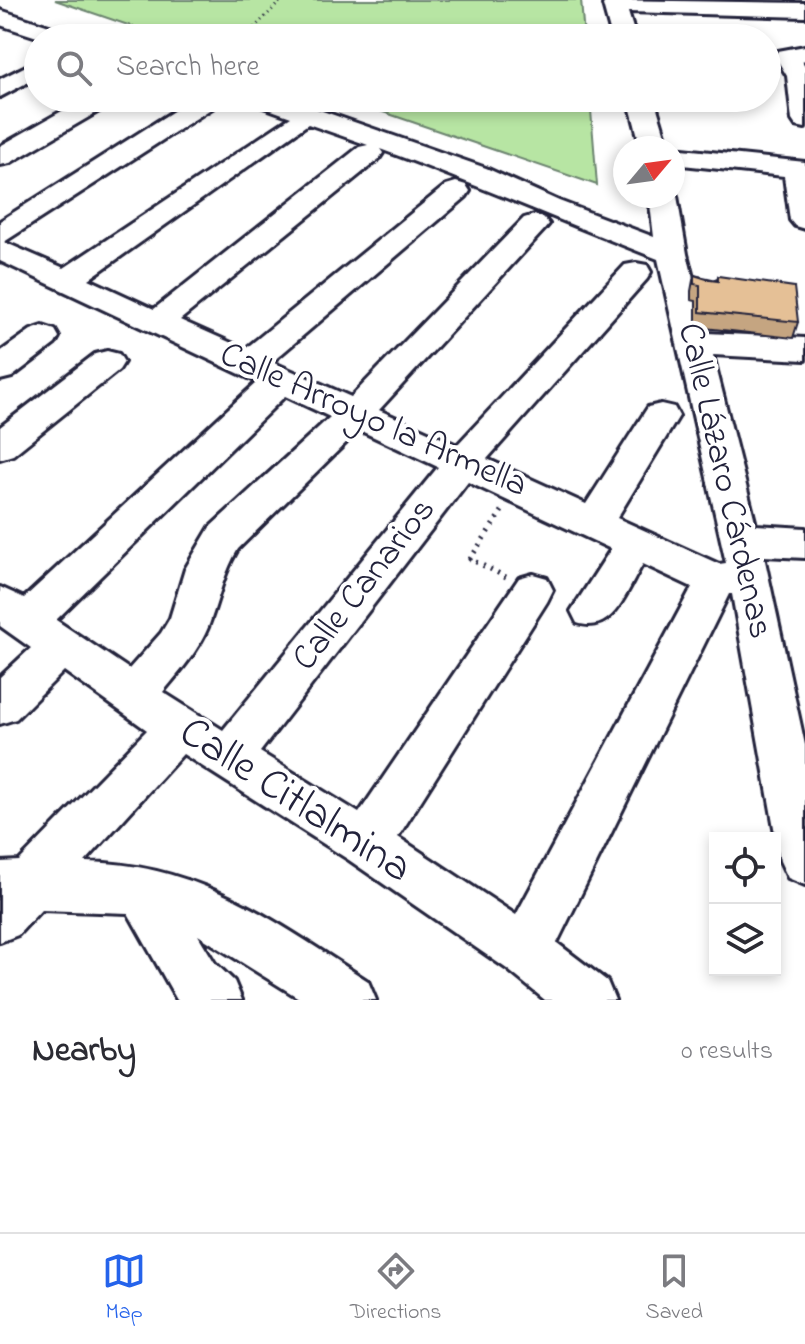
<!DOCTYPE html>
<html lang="en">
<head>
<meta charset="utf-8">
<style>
	body { margin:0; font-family:"Indie Flower",sans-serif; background:#f7f7f7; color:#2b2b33 }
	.controls { position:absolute; right:24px; bottom:24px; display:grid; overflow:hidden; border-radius:0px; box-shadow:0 4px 12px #0003 }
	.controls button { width:72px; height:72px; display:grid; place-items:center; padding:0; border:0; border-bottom:2px solid #e1e1e2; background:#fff; color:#2b2b33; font:40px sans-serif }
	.compass { position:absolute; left:613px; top:136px; width:72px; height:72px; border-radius:50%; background:#fff; box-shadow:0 4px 12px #0003; rotate:61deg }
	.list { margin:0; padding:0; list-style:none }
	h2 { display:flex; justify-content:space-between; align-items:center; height:104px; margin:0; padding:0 32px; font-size:34px }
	h2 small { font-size:26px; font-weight:400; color:#7c7c81 }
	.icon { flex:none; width:44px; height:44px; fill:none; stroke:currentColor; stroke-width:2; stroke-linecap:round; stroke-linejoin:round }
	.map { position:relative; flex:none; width:805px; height:1000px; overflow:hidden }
	.search { position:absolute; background:#fff; box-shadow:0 4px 12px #0003; left:24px; right:24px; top:24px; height:88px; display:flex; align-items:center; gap:20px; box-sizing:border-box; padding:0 28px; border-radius:44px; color:#7c7c81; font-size:30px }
	.sheet { height:232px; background:#fff }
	nav { display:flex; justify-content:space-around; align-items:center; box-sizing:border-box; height:112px; border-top:2px solid #e1e1e2; background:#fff; font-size:22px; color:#7c7c81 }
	nav a { display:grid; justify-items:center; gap:4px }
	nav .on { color:#2563eb }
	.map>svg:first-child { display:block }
	.green { fill:#b7e5a3; stroke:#6c846f; stroke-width:2 }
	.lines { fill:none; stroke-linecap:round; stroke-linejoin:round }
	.minor-casing { stroke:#22223b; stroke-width:6 }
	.path-far1 { stroke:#22223b; stroke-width:3; stroke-dasharray:1 4; stroke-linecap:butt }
	.path { stroke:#22223b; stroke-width:5; stroke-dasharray:2 6; stroke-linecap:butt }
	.minor { fill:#fff; fill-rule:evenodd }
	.wall { fill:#c5a581; stroke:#22223b; stroke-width:2 }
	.building { fill:#e5c096; stroke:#22223b; stroke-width:2 }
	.labels { text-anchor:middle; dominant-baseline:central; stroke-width:8; stroke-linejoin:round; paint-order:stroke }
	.street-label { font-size:36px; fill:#22223b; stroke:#fff }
	.near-street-label { font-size:44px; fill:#22223b; stroke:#fff }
</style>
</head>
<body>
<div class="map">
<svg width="805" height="1000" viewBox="0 0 805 1000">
	<rect width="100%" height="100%" fill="#fff"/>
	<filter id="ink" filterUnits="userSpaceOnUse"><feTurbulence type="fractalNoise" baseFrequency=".0125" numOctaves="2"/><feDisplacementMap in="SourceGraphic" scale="16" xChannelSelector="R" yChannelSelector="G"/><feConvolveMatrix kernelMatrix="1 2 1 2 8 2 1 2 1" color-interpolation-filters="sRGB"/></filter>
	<g filter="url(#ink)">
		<path class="green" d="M55,0H581L584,38H166Z
			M342,98H590L597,185Z"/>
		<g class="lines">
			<defs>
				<path id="minor" d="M607,0L805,3V17L628,12L636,38H612L603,5Z
					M0,10L71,33L75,38H40L0,25Z
					M805,46V60L802,61L805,66V128L796,126L792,120L787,76L775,56L778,51Z
					M38,60V77L0,97V79Z
					M85,98H117L113,103L10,163L0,165V146Z
					M194,98L221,100L217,105L4,242L64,268L291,117L252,103L248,98H285L486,168L559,201L654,237L649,196H673V190L677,196L687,254L707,333L805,338V360L713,355L756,525L805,528V558L764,556L805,745V885L788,878L780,861L732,594H729L557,943L607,981L615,1000H545L507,969L349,860L183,754L85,862C200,864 275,921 368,981L376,1000H302L198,935L215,963L234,981L242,1000H177L128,913L41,910L18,935L0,942V862L19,861L147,730L64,671L16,719L0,724V677L31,648L0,626V587L24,598L257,382L0,261V221ZM308,124L368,145L359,147L154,309L89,279ZM380,149C474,183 565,223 658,259L726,563L719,564L617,518L679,416L674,407L661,404L648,407L586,504L487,459L647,279L651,272L647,265L636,263L625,265L457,445L379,410L544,230L549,224L544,218L534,215L524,218L351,397L272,362L466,197L470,191L466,185L456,182L446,185L245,349L180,320L379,159L383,153ZM285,396L330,417L210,527L185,569L170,618L161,633L129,669L56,620ZM359,430L438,467L223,730L163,692C182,669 202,647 211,619C220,594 224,572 238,549ZM468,482L611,549L571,611L577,623C614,635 626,591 643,564L692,587L516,915L398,837L547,602L553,590L547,578L533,574L519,578L359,813L260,752Z
					M628,98H654L669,148H641Z
					M672,148H673L805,162V229L795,226L790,220L784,176L673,164Z
					M43,326L55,330L59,337L55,344L12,377L0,380V352L31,330Z
					M107,351L119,354L124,362L119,370L13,455L0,459V427L95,354Z"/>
			</defs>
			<use href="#minor" class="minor-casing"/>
			<path class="path-far1" d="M237,38L253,29L282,0"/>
			<path class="path" d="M502,511L470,559L506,577"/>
			<use href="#minor" class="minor"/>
		</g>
		<path class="wall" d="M694,275L717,280L718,276L798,322L793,338L696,327V301L691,300V291Z"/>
		<path class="building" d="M694,275L710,280L718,281V276L794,287L798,322L700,312V285L694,284Z"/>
	</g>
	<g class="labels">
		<g class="street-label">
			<text transform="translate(373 421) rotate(24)">Calle Arroyo la Armella</text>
			<text transform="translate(724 481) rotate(77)">Calle Lázaro Cárdenas</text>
			<text transform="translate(365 585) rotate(-52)">Calle Canarios</text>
		</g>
		<g class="near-street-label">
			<text transform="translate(295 801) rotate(33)">Calle Citlalmina</text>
		</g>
	</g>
</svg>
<div class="controls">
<button><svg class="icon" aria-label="locate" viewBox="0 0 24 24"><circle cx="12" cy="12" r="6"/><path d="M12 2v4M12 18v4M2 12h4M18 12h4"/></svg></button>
<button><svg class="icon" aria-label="layers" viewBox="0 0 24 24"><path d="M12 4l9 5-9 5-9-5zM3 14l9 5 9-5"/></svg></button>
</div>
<svg class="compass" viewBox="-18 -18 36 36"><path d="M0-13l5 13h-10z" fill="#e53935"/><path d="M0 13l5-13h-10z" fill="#7c7c81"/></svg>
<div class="search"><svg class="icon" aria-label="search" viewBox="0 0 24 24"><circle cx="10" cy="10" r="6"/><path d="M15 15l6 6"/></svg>Search here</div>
</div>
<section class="sheet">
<h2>Nearby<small>0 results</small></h2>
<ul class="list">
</ul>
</section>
<nav>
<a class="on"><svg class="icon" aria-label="map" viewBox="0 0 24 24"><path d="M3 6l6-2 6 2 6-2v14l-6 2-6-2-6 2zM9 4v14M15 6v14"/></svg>Map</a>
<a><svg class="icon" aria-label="directions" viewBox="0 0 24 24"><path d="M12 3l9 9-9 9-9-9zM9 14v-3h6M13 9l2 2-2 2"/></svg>Directions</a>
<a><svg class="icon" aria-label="saved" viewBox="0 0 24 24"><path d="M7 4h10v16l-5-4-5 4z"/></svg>Saved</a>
</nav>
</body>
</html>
